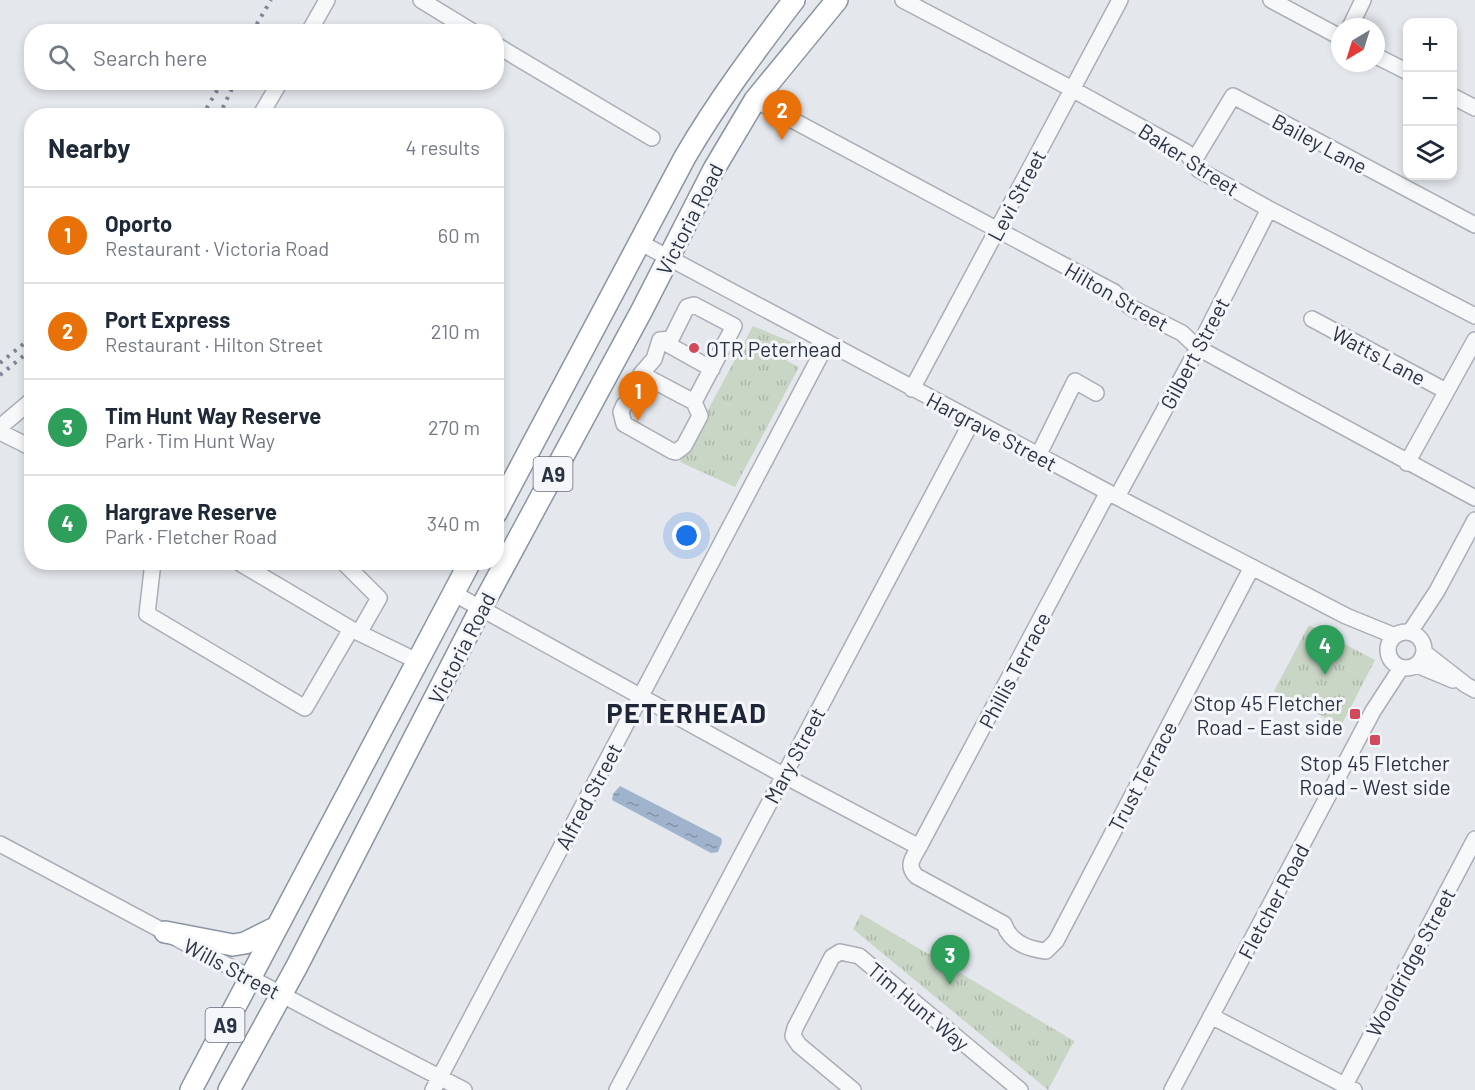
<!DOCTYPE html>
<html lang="en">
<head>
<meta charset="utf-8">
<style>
	body { margin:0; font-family:Barlow,sans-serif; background:#f2f2f3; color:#1f2937 }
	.controls { position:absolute; right:18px; top:18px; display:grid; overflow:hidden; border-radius:12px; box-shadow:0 3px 9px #0003 }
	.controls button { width:54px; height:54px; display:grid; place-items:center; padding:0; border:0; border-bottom:2px solid #e0e1e3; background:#fff; color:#1f2937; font:30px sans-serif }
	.compass { position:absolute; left:1331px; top:18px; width:54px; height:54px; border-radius:50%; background:#fff; box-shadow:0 3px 9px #0003; rotate:218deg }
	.you { position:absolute; left:687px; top:536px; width:21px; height:21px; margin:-15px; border:4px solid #fff; border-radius:50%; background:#1a73e8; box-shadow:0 0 0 9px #1a73e833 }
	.badge { display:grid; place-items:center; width:39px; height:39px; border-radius:50%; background:#d93025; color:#fff; font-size:20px; font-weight:700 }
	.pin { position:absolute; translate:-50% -50px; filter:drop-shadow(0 2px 3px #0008) }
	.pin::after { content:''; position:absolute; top:32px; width:21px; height:18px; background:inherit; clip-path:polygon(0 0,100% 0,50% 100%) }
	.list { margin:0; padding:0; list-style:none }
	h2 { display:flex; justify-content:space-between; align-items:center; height:78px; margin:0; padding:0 24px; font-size:26px }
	h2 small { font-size:20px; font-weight:400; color:#747a83 }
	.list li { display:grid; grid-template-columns:39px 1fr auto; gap:18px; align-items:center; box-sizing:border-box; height:96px; padding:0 24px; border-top:2px solid #e0e1e3 }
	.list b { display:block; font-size:22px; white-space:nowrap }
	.list p { margin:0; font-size:20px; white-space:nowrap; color:#747a83 }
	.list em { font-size:20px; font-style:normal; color:#747a83 }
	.icon { flex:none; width:33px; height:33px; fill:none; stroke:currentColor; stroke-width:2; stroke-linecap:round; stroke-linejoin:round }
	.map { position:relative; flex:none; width:1475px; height:1090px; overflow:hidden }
	.search { position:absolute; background:#fff; box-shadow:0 3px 9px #0003; left:24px; top:24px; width:480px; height:66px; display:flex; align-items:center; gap:15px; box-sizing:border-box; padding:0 21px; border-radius:24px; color:#747a83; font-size:22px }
	.panel { position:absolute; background:#fff; box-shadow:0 3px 9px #0003; left:24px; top:108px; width:480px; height:462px; border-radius:24px }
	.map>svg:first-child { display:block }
	.grass { fill:url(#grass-tufts) }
	.water { fill:url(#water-ripples) }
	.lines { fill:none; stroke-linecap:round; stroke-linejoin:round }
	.minor-casing { stroke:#a9aeb7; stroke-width:18 }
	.highway-casing { stroke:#8b94a3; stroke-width:24 }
	.minor { stroke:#f7f8fa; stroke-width:15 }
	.highway { stroke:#fff; stroke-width:21 }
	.rail { stroke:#7d8696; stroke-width:4; stroke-dasharray:3 6; stroke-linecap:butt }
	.poi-dot { fill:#d1495b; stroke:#f4f6f9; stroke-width:2 }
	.labels { text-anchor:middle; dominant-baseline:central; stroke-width:6; stroke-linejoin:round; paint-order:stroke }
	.shield { fill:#f4f6f9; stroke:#676e7b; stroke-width:1.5 }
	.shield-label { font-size:20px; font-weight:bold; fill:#2b3445 }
	.street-label { font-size:21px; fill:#2b3445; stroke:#f4f6f9 }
	.poi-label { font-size:21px; fill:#2b3445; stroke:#f4f6f9; text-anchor:start }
	.district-label { font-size:27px; font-weight:bold; letter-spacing:1.5px; fill:#1d2536; stroke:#f4f6f9 }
</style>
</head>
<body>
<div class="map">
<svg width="1475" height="1090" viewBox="0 0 1475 1090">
	<defs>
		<pattern id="grass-tufts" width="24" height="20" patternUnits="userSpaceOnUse" patternTransform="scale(1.5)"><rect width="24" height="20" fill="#c9d6c5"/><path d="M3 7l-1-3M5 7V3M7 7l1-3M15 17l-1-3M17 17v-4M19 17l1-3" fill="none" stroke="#adb8ab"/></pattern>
		<pattern id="water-ripples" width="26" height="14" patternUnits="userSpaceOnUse" patternTransform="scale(1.5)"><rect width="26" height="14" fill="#9fb4cc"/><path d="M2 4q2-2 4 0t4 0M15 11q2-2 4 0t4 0" fill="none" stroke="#8293a7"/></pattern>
	</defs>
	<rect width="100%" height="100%" fill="#e4e7ec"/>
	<path class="grass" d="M753,326L796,344L787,361L799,367L735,487L680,462Z
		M1309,625L1375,660L1341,726L1274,691Z
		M861,914L1074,1041L1048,1090L853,929Z"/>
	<path class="water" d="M620,786L721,838L722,842L718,852L711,853L612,800L613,794Z"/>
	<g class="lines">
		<defs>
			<path id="minor" d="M421,0L473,32
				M903,0L1072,89L1186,152L1199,170L1269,209L1475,316
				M1271,0L1340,37
				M1350,27L1363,0
				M309,32L327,0
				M496,45L652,138
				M1376,56L1408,72
				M1452,96L1475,108
				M755,100L1114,292L1130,307L1182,333L1198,348L1475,498
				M260,116L280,82
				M1193,162L1233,96L1475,225
				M641,243L1117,497L1346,616L1395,636
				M1312,319L1446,391
				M660,340L712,369
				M641,374L694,402L734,326L694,305L687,307L671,339L660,340
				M641,374L644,387L643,392L624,405L621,412L624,424L672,451L676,452L684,446L700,416L694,402
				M641,374L654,359L660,340
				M912,389L1120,0
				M0,427L32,400
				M0,432L32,448
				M1038,456L1075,381L1096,393
				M1407,463L1475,340
				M1117,497L1198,348L1269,209
				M153,562L147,614L305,708L351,629L417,661
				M238,562L351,629
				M343,562L379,598L359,633
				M453,593L783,775L919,847C913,858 906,865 916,876L1004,924C1010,942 1027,949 1046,951L1056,941L1252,567
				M1388 650a18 18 0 1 1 36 0a18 18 0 1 1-36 0Z
				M1410,632L1437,591L1475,520
				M1425,653L1466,685L1475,690
				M1417,665L1453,680
				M0,844L335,1023L464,1090
				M919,847L1108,492
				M1211,1016L1354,1090
				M1345,1085L1475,839
				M433,1090L827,343
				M617,1090L972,421
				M853,1090L799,1045L793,1036L795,1028L832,957L840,952L859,956L1020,1090
				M1172,1090L1373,711L1401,668"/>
			<path id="highway" d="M496,513L685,157C717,102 755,51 794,0
				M165,932L233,945L245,943L275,928
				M191,1090L470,562
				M229,1090L297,966L480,610L642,310L714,169L755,100L837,0"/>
		</defs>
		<use href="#minor" class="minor-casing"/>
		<use href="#highway" class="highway-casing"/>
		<use href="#minor" class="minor"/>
		<use href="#highway" class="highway"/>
		<path class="rail" d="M252,32L271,0
			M202,116L222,82
			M219,116L235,82
			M0,363L32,337
			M0,375L32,349"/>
	</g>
	<g class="poi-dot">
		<circle cx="694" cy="348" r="6"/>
		<rect x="1349" y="708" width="12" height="12" rx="3"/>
		<rect x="1369" y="734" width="12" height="12" rx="3"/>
	</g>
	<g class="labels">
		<g class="shield">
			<rect x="533.5" y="457" width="39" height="34" rx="4.5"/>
			<rect x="205.5" y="1008" width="39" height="34" rx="4.5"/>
		</g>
		<g class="shield-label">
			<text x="553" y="474">A9</text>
			<text x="225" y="1025">A9</text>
		</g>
		<g class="street-label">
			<text transform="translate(1320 143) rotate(28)">Bailey Lane</text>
			<text transform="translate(1189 159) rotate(33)">Baker Street</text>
			<text transform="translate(1016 195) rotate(-62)">Levi Street</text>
			<text transform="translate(689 219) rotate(-63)">Victoria Road</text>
			<text transform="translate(1117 296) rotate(30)">Hilton Street</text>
			<text transform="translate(1194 353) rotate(-62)">Gilbert Street</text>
			<text transform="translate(1379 355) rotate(28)">Watts Lane</text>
			<text transform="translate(992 431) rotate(28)">Hargrave Street</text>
			<text transform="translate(461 648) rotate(-63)">Victoria Road</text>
			<text transform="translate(1014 670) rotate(-62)">Phillis Terrace</text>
			<text transform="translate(794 755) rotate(-62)">Mary Street</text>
			<text transform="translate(1142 776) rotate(-62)">Trust Terrace</text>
			<text transform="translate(588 796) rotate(-62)">Alfred Street</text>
			<text transform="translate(1273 901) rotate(-62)">Fletcher Road</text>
			<text transform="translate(1410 962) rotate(-62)">Wooldridge Street</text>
			<text transform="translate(232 968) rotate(28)">Wills Street</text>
			<text transform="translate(919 1006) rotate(40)">Tim Hunt Way</text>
		</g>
		<g class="poi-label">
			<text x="706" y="348">OTR Peterhead</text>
			<text x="1343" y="702" text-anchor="end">Stop 45 Fletcher<tspan x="1343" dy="24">Road - East side</tspan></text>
			<text x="1375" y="762" text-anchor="middle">Stop 45 Fletcher<tspan x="1375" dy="24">Road - West side</tspan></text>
		</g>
		<g class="district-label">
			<text x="687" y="712">PETERHEAD</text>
		</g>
	</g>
</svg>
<div class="controls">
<button>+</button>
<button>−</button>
<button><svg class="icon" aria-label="layers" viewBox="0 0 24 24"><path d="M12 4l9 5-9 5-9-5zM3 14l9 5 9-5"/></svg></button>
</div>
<svg class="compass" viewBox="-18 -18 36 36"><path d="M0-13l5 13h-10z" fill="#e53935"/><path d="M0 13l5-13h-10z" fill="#747a83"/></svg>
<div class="you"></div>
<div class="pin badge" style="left:638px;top:421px;background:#e8710a">1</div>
<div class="pin badge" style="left:782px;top:140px;background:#e8710a">2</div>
<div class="pin badge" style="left:950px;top:985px;background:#2e9e5b">3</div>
<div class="pin badge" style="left:1325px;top:675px;background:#2e9e5b">4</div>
<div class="search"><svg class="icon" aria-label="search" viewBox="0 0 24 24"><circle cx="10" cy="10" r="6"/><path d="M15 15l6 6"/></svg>Search here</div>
<section class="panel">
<h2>Nearby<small>4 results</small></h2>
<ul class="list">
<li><span class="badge" style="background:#e8710a">1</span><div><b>Oporto</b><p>Restaurant · Victoria Road</p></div><em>60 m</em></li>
<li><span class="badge" style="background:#e8710a">2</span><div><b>Port Express</b><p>Restaurant · Hilton Street</p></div><em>210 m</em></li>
<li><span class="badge" style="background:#2e9e5b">3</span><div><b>Tim Hunt Way Reserve</b><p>Park · Tim Hunt Way</p></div><em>270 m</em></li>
<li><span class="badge" style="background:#2e9e5b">4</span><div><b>Hargrave Reserve</b><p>Park · Fletcher Road</p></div><em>340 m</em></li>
</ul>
</section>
</div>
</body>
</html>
